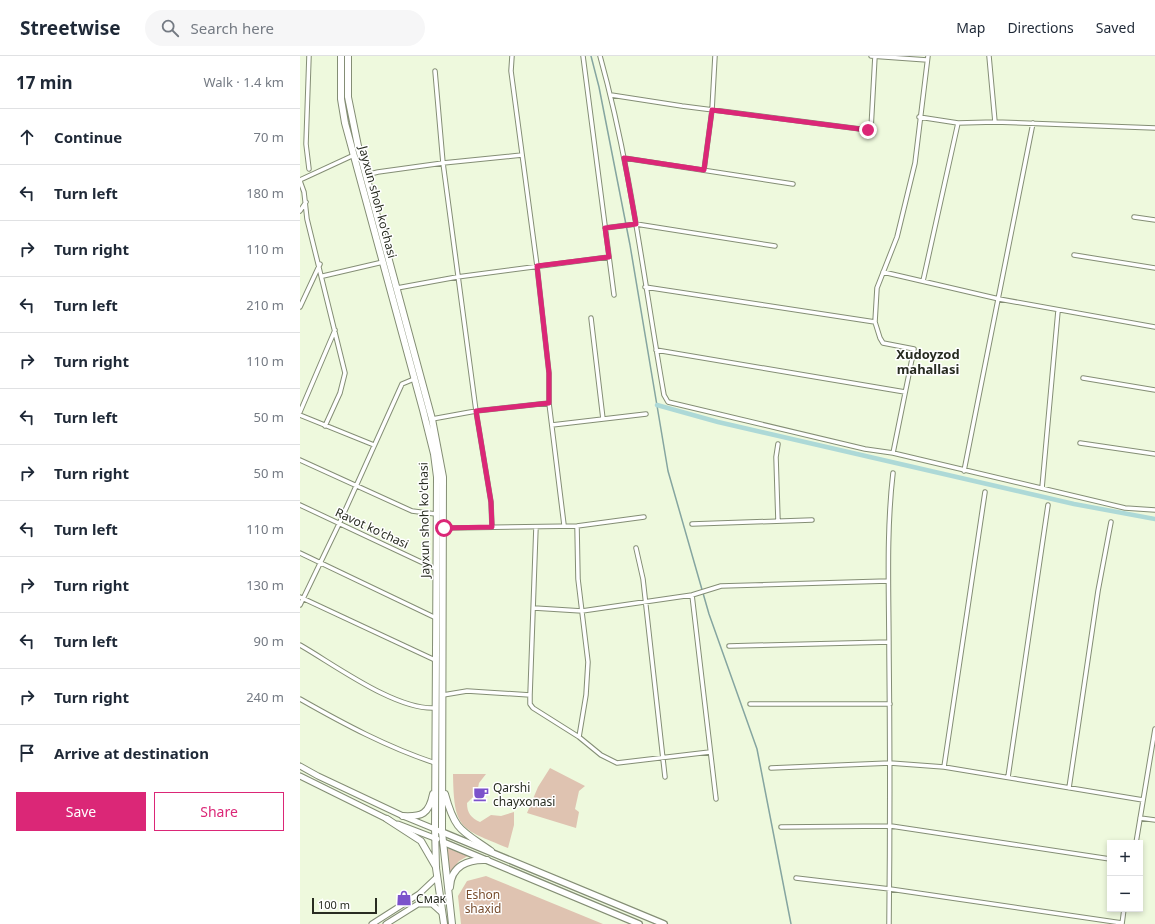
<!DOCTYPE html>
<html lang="en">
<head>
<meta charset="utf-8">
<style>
	body { margin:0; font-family:"Noto Sans",sans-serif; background:#f6f6f7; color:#1f2937 }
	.controls { position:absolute; right:12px; bottom:12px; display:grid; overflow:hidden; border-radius:0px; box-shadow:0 2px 6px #0003 }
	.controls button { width:36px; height:36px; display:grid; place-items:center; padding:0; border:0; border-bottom:1px solid #e0e1e3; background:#fff; color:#1f2937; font:20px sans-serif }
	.scale { position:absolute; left:12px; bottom:10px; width:65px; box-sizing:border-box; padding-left:4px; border:2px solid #282c21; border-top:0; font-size:11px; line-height:14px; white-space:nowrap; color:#282c21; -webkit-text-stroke:3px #fff; paint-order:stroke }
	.stop { position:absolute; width:12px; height:12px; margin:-9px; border:3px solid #db2777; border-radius:50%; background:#fff }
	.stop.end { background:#db2777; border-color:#fff; box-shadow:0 1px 4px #0008 }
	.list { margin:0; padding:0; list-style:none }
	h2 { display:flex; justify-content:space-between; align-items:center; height:52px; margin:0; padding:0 16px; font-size:17px }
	h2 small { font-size:13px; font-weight:400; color:#747a83 }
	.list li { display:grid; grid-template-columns:26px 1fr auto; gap:12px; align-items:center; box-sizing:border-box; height:56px; padding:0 16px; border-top:1px solid #e0e1e3 }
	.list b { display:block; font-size:15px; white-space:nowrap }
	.list em { font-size:13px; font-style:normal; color:#747a83 }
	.actions { display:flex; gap:8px; padding:12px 16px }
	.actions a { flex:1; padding:9px 0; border:1px solid #db2777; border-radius:0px; text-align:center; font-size:14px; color:#db2777 }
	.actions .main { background:#db2777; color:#fff }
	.icon { flex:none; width:22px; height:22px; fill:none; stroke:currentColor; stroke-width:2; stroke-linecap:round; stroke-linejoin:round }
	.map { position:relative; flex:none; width:855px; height:868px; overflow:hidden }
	header { display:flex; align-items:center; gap:24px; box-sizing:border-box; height:56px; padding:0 20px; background:#fff; border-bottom:1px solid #e0e1e3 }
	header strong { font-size:19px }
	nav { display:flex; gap:22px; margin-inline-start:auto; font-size:14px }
	.search { width:280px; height:36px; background:#f6f6f7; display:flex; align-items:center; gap:10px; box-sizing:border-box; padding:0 14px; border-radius:22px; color:#747a83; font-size:15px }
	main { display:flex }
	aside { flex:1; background:#fff }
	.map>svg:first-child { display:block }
	.green { fill:#dfc3b1 }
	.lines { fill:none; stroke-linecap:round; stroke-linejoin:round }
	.stream { stroke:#85a5a0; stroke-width:1.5 }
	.canal { stroke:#add9d7; stroke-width:4.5 }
	.street-casing { stroke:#848e75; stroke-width:5.5 }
	.secondary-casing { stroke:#848e75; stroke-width:7 }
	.primary-casing { stroke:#848e75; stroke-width:8 }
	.highway-casing { stroke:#848e75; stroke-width:8 }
	.street { stroke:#fff; stroke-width:3.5 }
	.secondary { stroke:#fff; stroke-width:5 }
	.primary { stroke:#fff; stroke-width:5.5 }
	.highway { stroke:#fff; stroke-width:6 }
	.route { stroke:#db2777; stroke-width:5 }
	.labels { text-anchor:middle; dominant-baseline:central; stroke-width:3; stroke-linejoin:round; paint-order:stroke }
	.street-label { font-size:12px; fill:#282c21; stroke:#fff }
	.poi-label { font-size:12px; fill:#282c21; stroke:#fff; text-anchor:start }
	.park-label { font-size:12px; fill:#774b2b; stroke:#fff }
	.neighbourhood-label { font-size:13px; font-weight:bold; fill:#282c21; stroke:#fff }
</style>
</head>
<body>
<header>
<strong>Streetwise</strong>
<div class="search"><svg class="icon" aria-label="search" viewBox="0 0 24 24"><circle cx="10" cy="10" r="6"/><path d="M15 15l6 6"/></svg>Search here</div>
<nav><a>Map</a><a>Directions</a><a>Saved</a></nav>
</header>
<main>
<aside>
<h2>17 min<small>Walk · 1.4 km</small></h2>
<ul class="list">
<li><svg class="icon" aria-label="ahead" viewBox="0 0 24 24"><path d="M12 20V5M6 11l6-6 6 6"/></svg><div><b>Continue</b></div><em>70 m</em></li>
<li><svg class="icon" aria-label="left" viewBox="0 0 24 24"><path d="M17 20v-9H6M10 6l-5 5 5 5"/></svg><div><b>Turn left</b></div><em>180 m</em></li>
<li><svg class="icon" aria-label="right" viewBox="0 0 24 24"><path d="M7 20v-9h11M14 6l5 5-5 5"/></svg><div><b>Turn right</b></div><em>110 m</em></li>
<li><svg class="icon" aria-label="left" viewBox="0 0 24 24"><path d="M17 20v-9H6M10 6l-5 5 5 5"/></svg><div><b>Turn left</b></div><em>210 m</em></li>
<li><svg class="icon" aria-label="right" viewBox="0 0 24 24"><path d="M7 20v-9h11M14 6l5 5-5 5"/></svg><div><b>Turn right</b></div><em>110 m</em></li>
<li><svg class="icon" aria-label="left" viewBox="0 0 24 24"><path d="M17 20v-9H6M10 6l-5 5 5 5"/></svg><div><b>Turn left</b></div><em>50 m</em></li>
<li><svg class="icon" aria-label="right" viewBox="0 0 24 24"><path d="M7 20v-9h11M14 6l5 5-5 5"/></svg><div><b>Turn right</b></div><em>50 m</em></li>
<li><svg class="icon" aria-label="left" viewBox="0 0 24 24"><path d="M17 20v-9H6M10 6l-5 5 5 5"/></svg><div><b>Turn left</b></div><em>110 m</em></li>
<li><svg class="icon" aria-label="right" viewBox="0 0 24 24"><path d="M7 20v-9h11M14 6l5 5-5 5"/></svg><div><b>Turn right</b></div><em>130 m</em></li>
<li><svg class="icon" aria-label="left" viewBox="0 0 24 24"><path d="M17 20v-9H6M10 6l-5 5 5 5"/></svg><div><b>Turn left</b></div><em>90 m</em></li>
<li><svg class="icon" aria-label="right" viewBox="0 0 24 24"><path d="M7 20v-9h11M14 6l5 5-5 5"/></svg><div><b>Turn right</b></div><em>240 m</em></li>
<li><svg class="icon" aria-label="arrive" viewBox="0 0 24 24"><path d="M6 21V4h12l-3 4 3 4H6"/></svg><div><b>Arrive at destination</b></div></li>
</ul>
<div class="actions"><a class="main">Save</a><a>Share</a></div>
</aside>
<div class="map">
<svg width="855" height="868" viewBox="0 0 855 868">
	<rect width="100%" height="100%" fill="#eef9dd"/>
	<path class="green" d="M250,712L285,730L279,735L275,753L279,756L276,772L227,757L238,731Z
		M153,718H186L179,727L177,737L167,747C167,757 171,762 180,766L191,759L201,760L214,756V769L208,792C159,772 154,773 153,718Z
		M147,792L168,800L159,805L149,818Z
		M186,820L303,868H161L158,840L167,825Z"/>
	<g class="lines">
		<path class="stream" d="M291,0L299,31L330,189L368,415L409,558L457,693L491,868"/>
		<path class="canal" d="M357,349L418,366L774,448L855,463"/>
		<defs>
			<path id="street" d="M9,0L6,88L9,113
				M212,0L211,15L237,210L249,317V347L264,469
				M283,0L314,239
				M300,0C331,111 344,226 364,339L368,346L565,393L593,397L825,452L855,454
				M571,0L627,4
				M689,0L695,66
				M135,15L143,107L176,355L191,446L192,471
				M311,39L382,50L568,74L571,73L575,0
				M619,61L658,67L695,66L855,72
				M324,102L493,128
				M404,114L412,54L415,0
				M66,119L78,116L143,107L222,99
				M0,124L54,99
				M0,125L4,136L7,163L45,317L40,337L25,370
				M0,155L6,146
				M834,161L855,164
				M305,172L336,168L475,190
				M774,199L855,212
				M583,216L699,243L855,271
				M23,220L83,206
				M623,225L658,67
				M345,231L575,266
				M97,232L157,221L309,201
				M0,251L20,208
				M291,262L303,363
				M356,294L605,336
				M783,322L855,334
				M0,356L35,274
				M0,359L74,389
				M132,363L176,355L249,347
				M252,369L346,358
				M780,387L855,398
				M593,397L614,293L583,287L580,282L575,266L577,232L597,181L615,107L628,0
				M0,404L112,455L136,458
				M664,415L733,67
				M742,432L758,255
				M0,449L136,513
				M478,465L476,401L478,388
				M392,468L512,464
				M277,470L278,523L288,606L286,639L279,681
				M236,471L230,639V648L233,652L279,681L301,699L317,707L410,696
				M144,472L277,470L344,461
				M336,492L343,523L365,721
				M0,497L136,562
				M392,539L416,743
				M0,541L135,604
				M0,549L39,468L102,328L114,323
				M234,552L282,555L392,539L421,530L588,525
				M0,589C35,609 95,654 135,652
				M429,590L589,586
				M143,639L167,635L230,639
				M0,643C44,668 87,691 135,707
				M450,648H590
				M644,711L685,436
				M471,712L590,707L644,711L843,744
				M708,721L748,449
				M769,732L798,535L811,466
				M840,762L855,764
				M481,771L591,770L810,803
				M836,787L855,673
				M496,822L590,833L822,867
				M589,868C590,778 590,688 589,598C589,538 586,477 593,417
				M822,868L824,853"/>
			<path id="secondary" d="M0,710L18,720L103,760L142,776
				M0,720L89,764
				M98,768L137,783
				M72,868L119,838L137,821
				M86,868L118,848H132L142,857"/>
			<path id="primary" d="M142,776L364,868
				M143,786L339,868"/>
			<path id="highway" d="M41,0V43L45,67L123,354L134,398L137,421L135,772L136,812L144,868
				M48,0V41L58,90L132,363L143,421L142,776L152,868
				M145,738C155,775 161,774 191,795
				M103,760C122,761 129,758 133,738
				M87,763L121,785L136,811
				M150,831C151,810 168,803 187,804"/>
		</defs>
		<use href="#street" class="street-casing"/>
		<use href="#secondary" class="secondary-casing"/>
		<use href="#primary" class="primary-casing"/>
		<use href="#highway" class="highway-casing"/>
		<use href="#street" class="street"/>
		<use href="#secondary" class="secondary"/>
		<use href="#primary" class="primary"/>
		<use href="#highway" class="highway"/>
	</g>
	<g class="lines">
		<path class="route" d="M144,472L192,471L191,446L176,355L249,347V317L237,210L309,201L305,172L336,168L324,102L404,114L412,54L568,74"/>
	</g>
	<defs>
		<symbol id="cafe-bare" viewBox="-9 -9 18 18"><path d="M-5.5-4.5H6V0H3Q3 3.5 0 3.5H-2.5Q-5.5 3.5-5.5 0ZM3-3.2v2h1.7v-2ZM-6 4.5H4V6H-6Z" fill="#7b52cb" stroke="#fff" stroke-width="2.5" paint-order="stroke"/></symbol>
		<symbol id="shop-bare" viewBox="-9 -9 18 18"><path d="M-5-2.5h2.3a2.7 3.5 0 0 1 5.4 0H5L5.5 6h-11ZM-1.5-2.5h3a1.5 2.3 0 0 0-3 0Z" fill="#7b52cb" stroke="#fff" stroke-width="2.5" paint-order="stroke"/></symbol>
	</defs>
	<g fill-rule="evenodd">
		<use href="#cafe-bare" x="170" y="727" width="22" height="22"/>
		<use href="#shop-bare" x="93" y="831" width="22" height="22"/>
	</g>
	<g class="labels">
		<g class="street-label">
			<text transform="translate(78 146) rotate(75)">Jayxun shoh ko'chasi</text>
			<text transform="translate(124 464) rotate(-91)">Jayxun shoh ko'chasi</text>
			<text transform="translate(72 472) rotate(25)">Ravot ko'chasi</text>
		</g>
		<g class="poi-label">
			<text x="193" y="731">Qarshi<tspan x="193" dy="14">chayxonasi</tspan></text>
			<text x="116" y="842">Смак</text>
		</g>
		<g class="park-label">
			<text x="183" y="838">Eshon<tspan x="183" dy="14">shaxid</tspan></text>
		</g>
		<g class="neighbourhood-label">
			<text x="628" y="298">Xudoyzod<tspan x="628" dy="15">mahallasi</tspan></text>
		</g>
	</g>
</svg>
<div class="controls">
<button>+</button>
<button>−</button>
</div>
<div class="scale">100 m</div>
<div class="stop" style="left:144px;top:472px"></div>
<div class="stop end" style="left:568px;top:74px"></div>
</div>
</main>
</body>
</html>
